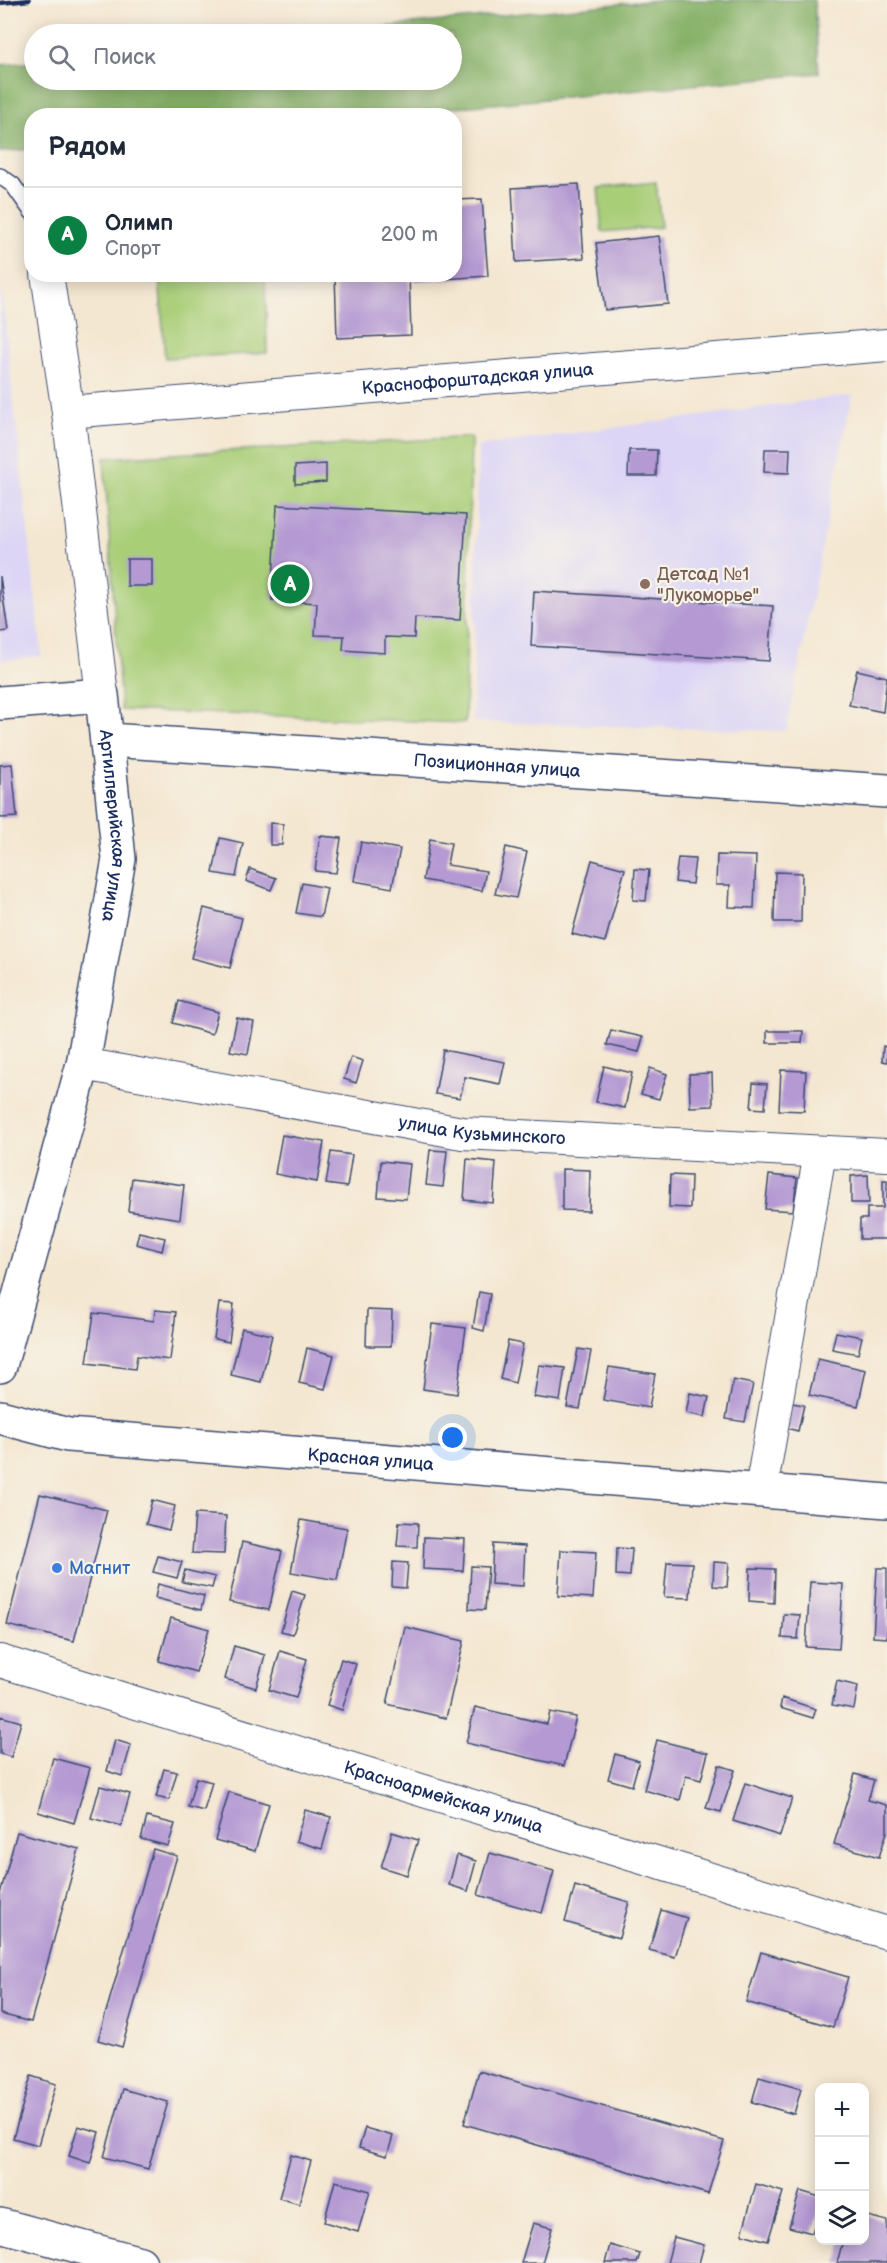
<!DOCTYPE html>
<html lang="ru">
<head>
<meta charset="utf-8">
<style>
	body { margin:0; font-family:"Balsamiq Sans",sans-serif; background:#f6f6f7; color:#1f2937 }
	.controls { position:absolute; right:18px; bottom:18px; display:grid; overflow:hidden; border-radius:12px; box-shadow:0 3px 15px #0003 }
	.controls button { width:54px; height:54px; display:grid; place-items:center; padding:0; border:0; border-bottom:2px solid #e0e1e3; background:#fff; color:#1f2937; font:30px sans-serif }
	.you { position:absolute; left:453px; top:1438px; width:21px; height:21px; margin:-15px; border:4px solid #fff; border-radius:50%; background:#1a73e8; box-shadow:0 0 0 9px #1a73e833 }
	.badge { display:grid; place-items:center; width:39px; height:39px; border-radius:50%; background:#0b8043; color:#fff; font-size:20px; font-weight:700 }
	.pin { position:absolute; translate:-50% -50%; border:3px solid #fff; box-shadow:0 2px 6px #0006 }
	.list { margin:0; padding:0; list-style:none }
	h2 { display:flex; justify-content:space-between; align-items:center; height:78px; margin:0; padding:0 24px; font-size:26px }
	h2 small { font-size:20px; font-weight:400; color:#747a83 }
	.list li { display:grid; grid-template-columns:39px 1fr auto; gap:18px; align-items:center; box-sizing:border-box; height:96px; padding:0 24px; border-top:2px solid #e0e1e3 }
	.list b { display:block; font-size:22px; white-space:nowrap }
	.list p { margin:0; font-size:20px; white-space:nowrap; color:#747a83 }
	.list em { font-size:20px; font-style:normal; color:#747a83 }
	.icon { flex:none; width:33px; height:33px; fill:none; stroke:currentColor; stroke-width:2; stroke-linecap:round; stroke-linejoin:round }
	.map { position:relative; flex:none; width:887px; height:2263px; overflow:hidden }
	.search { position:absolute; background:#fff; box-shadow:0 3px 15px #0003; left:24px; top:24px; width:438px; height:66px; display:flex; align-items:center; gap:15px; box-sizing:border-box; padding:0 21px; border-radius:33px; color:#747a83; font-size:22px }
	.panel { position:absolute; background:#fff; box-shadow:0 3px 15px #0003; left:24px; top:108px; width:438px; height:174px; border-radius:24px }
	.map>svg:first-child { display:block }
	.built { fill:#dcd5f6 }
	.green { fill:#a9ce78; stroke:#627e6b; stroke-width:1.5 }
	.forest { fill:#86b168; stroke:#507063; stroke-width:1.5 }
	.building { fill:#b499d3 }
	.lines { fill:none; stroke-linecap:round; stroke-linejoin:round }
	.lane-casing { stroke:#3c4b6f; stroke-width:18 }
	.street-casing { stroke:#3c4b6f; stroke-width:34 }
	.secondary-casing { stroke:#3c4b6f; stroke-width:36 }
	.lane { stroke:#fff; stroke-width:15 }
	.street { stroke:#fff; stroke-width:32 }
	.secondary { stroke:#fff; stroke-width:33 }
	.rail { stroke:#1b2f5e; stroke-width:4.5 }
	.education-dot { fill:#8d6e63; stroke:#f7f3e8; stroke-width:2 }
	.shop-dot { fill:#3f7fe0; stroke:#f7f3e8; stroke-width:2 }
	.labels { text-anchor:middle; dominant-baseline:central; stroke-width:4.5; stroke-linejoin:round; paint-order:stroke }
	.street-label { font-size:18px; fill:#1b2f5e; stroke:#f7f3e8 }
	.education-label { font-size:18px; fill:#785e54; stroke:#f7f3e8; text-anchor:start }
	.shop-label { font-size:18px; fill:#366cbe; stroke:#f7f3e8; text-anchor:start }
</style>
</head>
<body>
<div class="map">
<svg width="887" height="2263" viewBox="0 0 887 2263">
	<rect width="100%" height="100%" fill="#f7f3e8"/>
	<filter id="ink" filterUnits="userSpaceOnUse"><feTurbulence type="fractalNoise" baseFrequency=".0167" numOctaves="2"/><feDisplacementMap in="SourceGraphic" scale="12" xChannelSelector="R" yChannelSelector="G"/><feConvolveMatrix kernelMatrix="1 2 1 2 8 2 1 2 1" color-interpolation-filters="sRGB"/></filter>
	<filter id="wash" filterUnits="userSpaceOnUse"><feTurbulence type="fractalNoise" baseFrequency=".008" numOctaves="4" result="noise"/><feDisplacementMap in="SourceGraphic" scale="24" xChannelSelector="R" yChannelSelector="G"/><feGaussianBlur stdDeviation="1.35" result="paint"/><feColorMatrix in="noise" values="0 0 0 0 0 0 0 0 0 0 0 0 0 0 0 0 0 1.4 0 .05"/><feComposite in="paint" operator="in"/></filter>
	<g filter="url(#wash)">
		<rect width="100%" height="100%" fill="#f4e7d1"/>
		<path class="built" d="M0,279L42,656L0,661Z
			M852,395L786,731L473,722L478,446Z"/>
		<path class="green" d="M656,182L661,227L602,232L598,188Z
			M159,275H265L267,353L165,358Z
			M471,437L465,723L121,710L104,458Z"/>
		<path class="forest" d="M659,0H814L819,73L377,115L32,116L31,149L0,152V65L34,62V80H452V34H310Z"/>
		<g id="blocks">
			<path class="building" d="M579,184L584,258L516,262L512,188Z
				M482,199L488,276L414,281L413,274H454V200Z
				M659,236L668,304L605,310L596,243Z
				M335,274H409L411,335L337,338Z
				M765,449H790L789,473L764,472Z
				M629,450H657L656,476H628Z
				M326,464V482L295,484V466Z
				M277,505L466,515L460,620L415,618L414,638L385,637V653L343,650L344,636L315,635L317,603L272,600Z
				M127,559H152V586H127Z
				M0,576L8,631L0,632Z
				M534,591L773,606L769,661L531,646Z
				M857,670L887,677L883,712L849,705Z
				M12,764L17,817L0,818V765Z
				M270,823L283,824L282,845H270Z
				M320,836L341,838L336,873L315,871Z
				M220,838L243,843L236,877L213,873Z
				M430,839L451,843L447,865L486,871L482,891L423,880Z
				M361,842L400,849L392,888L354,881Z
				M506,847L527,852L516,898L495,894Z
				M717,855L756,856L754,908L729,907L730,885H716Z
				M678,858L695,859L692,884L675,882Z
				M592,860L625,869L605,942L572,934Z
				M250,869L276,878L271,890L246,881Z
				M635,869L649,870L646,901L633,900Z
				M775,872L802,873L801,922H774Z
				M302,883L327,888L321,917L296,913Z
				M204,908L242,918L230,968L191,958Z
				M179,1001L218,1012L212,1034L173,1023Z
				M237,1018L254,1022L248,1054L230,1051Z
				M611,1030L643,1037L639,1052L607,1045Z
				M767,1031H803L802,1043H767Z
				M883,1046L887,1047V1062L882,1061Z
				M443,1050L505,1062L500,1084L465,1077L460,1098L435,1094Z
				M351,1057L363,1061L356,1083L344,1079Z
				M604,1066L632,1073L625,1108L596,1102Z
				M650,1068L667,1074L659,1099L641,1094Z
				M781,1070L806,1071L804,1111L779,1110Z
				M712,1073L713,1106L690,1107L689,1074Z
				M753,1083L767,1084L765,1109L751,1108Z
				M282,1135L324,1142L317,1182L275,1174Z
				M430,1150L447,1151L443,1187L426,1185Z
				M331,1152L352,1155L347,1187L326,1184Z
				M467,1159L496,1162L493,1203L464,1200Z
				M381,1161L410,1164L406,1199L378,1197Z
				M562,1169L590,1170L589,1211L562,1210Z
				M670,1175L691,1176L690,1208L669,1207Z
				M769,1175L797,1178L793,1211L765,1209Z
				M868,1175L869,1203H851V1176Z
				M132,1178L184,1185L180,1219L128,1211Z
				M883,1180H887V1239H860V1219H867V1208H883Z
				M139,1232L165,1238L162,1251L136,1244Z
				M479,1292L490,1294L484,1331L473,1328Z
				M219,1303L234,1304L229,1342L214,1339Z
				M155,1310L176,1312L170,1360L137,1356L135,1369L87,1363L94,1313L154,1321Z
				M367,1310L392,1311L391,1346H366Z
				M432,1324L466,1328L457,1394L423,1389Z
				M242,1328L272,1335L261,1382L231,1375Z
				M836,1332L862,1337L858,1354L832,1349Z
				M508,1341L523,1344L515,1383L500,1379Z
				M307,1348L334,1355L325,1389L299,1383Z
				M578,1349L591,1351L580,1409L567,1407Z
				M818,1359L866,1370L858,1406L809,1395Z
				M539,1365L565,1368L560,1401L534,1397Z
				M609,1367L655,1374L649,1408L603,1400Z
				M733,1380L753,1384L745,1422L726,1419Z
				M690,1393L709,1397L705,1417L686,1413Z
				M792,1403L804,1405L798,1431L786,1428Z
				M40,1494L107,1510L74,1641L7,1625Z
				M152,1500L175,1506L169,1530L146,1524Z
				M195,1514L226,1516L224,1554L192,1553Z
				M301,1520L347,1528L337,1580L291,1572Z
				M399,1522L418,1523L417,1547L397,1546Z
				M424,1537L465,1539L463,1571L423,1569Z
				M242,1542L282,1551L269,1610L229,1602Z
				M493,1544L525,1546L523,1586L491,1584Z
				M617,1548L632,1549L630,1576L616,1575Z
				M561,1550L596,1552L593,1598L558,1596Z
				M158,1556L182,1562L177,1578L153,1572Z
				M393,1562L408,1563L406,1588L392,1587Z
				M667,1562L692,1563L690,1598L664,1597Z
				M714,1562L729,1563L727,1587L713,1586Z
				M471,1566L488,1567L485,1610L469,1609Z
				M750,1568L775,1569L774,1603L749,1601Z
				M877,1568H887V1638L873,1637Z
				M185,1570L215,1577L212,1588L182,1582Z
				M810,1582L843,1584L839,1649L806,1647Z
				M158,1584L204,1596L201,1610L155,1598Z
				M292,1591L305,1595L293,1634L281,1631Z
				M784,1614L800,1615L798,1639L782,1638Z
				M171,1618L209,1629L196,1672L159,1661Z
				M405,1627L464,1641L446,1718L387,1704Z
				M234,1646L265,1655L256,1688L225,1679Z
				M280,1651L307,1659L296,1698L269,1690Z
				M341,1659L356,1664L342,1710L327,1705Z
				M837,1681L858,1686L854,1709L832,1705Z
				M782,1698L816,1709L813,1718L780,1708Z
				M475,1707L547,1724L550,1712L576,1717L564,1766L466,1743Z
				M0,1716L21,1722L11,1757L0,1754Z
				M115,1740L131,1745L122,1776L107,1771Z
				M657,1740L708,1753L701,1780L686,1776L680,1800L644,1790Z
				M615,1754L639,1761L632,1786L608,1779Z
				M53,1758L90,1768L74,1823L38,1812Z
				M719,1765L735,1770L721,1812L706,1808Z
				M164,1769L177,1772L169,1800L156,1797Z
				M855,1774L874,1780L868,1800L887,1805V1832L879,1857L834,1844Z
				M196,1778L212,1782L204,1811L188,1807Z
				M745,1783L792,1798L780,1836L733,1821Z
				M100,1786L130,1794L121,1826L91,1818Z
				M229,1792L269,1804L255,1851L215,1840Z
				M305,1810L331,1817L322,1849L296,1841Z
				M147,1817L175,1824L168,1846L141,1839Z
				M17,1832L79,1849L31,2022L0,2014V1894Z
				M392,1832L418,1840L407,1875L381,1867Z
				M153,1849L177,1856L122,2047L98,2040Z
				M490,1853L554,1871L542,1913L478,1895Z
				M457,1855L476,1861L468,1891L449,1885Z
				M575,1886L629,1902L619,1938L565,1922Z
				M661,1910L687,1918L675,1957L649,1950Z
				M761,1952L848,1977L833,2027L746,2002Z
				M479,2071L724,2141L708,2194L464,2124Z
				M31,2076L56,2084L38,2145L13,2138Z
				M759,2077L801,2089L794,2114L752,2102Z
				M123,2089L168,2102L148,2169L104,2157Z
				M78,2126L99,2132L90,2163L69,2156Z
				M365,2128L393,2136L387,2156L359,2148Z
				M291,2155L311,2161L299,2204L279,2198Z
				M335,2181L370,2191L358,2232L324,2222Z
				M756,2184L783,2192L768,2241L742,2234Z
				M800,2191L820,2197V2208L812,2233L789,2227Z
				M864,2215L887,2221V2263H837L843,2240H864Z
				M533,2223L552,2228L542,2263H521Z
				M674,2237L704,2245L699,2263H667Z
				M610,2245L640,2254L637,2263H605Z"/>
		</g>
	</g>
	<g filter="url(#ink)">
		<use href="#blocks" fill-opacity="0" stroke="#3c4b6f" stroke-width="1.5"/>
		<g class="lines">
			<defs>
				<path id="lane" d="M0,176L13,185L32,212"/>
				<g id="street">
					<path d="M47,274L68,412L102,695"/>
					<path id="s1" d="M68,412L887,345"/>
					<path id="s2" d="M83,1064L462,1133L887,1155"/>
					<path d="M761,1490L820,1153"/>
					<path id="s3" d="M0,1661L887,1933"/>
				</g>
				<g id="secondary">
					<path id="s4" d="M0,703L102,695L119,859L83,1064L0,1366"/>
					<path id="s5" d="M108,740L887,791"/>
					<path id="s6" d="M0,1417L68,1435L887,1501"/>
					<path d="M0,2225L140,2263"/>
				</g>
			</defs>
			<use href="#lane" class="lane-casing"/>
			<use href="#street" class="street-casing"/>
			<use href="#secondary" class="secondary-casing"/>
			<use href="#lane" class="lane"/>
			<use href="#street" class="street"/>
			<use href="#secondary" class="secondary"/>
			<path class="rail" d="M0,3L29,0"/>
		</g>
	</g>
	<circle class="education-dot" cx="645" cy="584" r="6"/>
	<circle class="shop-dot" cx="57" cy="1568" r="6"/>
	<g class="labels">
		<g class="street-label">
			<text stroke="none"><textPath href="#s1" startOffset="411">Краснофорштадская улица</textPath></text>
			<text stroke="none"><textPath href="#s5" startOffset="390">Позиционная улица</textPath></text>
			<text stroke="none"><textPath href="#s4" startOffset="234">Артиллерийская улица</textPath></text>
			<text stroke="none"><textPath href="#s2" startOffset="405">улица Кузьминского</textPath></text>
			<text stroke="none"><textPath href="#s6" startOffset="374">Красная улица</textPath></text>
			<text stroke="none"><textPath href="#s3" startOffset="464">Красноармейская улица</textPath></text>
		</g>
		<g class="education-label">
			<text x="657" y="574">Детсад №1<tspan x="657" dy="21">"Лукоморье"</tspan></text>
		</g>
		<g class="shop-label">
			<text x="69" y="1568">Магнит</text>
		</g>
	</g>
</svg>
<div class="controls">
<button>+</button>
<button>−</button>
<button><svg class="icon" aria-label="layers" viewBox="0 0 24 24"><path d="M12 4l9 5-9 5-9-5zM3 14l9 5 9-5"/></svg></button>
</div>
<div class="you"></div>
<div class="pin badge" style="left:290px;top:584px">A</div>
<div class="search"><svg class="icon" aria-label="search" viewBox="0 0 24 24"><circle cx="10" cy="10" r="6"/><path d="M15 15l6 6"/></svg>Поиск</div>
<section class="panel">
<h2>Рядом<small></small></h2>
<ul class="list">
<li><span class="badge">A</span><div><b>Олимп</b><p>Спорт</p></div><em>200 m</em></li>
</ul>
</section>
</div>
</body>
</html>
